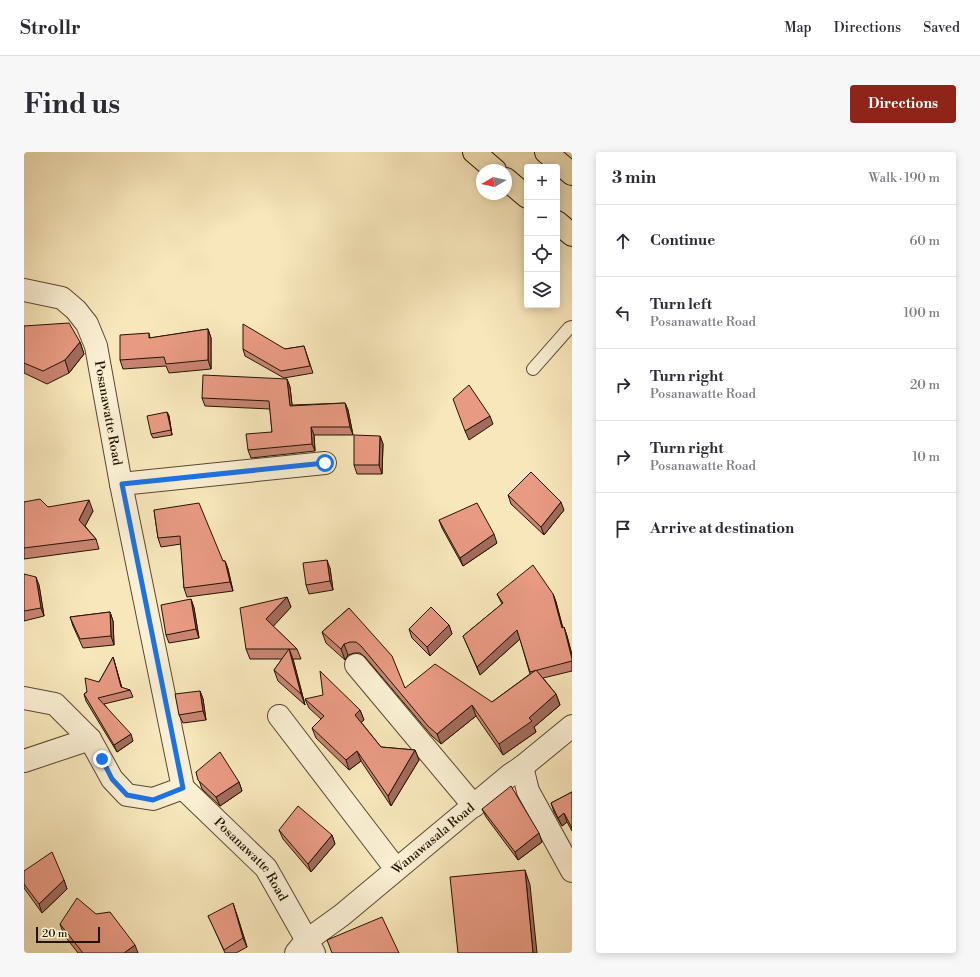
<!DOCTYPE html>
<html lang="en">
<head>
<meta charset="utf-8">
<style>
	body { margin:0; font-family:"Libre Bodoni",serif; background:#f7f7f7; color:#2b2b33 }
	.controls { position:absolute; right:12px; top:12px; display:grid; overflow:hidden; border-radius:4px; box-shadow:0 2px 10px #0003 }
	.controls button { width:36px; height:36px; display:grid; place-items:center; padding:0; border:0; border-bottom:1px solid #e1e1e2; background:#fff; color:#2b2b33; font:20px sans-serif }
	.compass { position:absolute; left:452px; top:12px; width:36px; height:36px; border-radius:50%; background:#fff; box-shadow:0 2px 10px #0003; rotate:261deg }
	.scale { position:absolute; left:12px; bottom:10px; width:64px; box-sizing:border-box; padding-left:4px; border:2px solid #241301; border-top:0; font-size:11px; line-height:14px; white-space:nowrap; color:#241301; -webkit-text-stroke:3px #faefd3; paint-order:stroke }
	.stop { position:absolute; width:12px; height:12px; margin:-9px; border:3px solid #1a73e8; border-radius:50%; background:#fff }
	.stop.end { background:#1a73e8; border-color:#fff; box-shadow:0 1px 4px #0008 }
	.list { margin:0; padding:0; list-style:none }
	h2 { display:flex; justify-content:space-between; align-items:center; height:52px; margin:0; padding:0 16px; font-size:17px }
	h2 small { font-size:13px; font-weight:400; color:#7c7c81 }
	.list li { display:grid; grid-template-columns:26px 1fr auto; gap:12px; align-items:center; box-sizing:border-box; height:72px; padding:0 16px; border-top:1px solid #e1e1e2 }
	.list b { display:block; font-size:15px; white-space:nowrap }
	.list p { margin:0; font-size:13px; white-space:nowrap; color:#7c7c81 }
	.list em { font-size:13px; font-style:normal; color:#7c7c81 }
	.icon { flex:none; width:22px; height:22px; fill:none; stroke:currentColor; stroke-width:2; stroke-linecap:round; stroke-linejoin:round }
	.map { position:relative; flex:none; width:548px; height:801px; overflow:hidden; border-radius:4px }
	header { display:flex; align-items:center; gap:24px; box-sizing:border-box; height:56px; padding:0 20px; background:#fff; border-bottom:1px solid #e1e1e2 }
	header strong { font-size:19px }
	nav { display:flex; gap:22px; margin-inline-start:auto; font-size:14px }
	.intro { display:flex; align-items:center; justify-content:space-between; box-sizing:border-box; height:96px; padding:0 24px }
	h1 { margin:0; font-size:28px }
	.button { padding:10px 18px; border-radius:4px; background:#8f2418; color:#fff; font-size:14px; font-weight:700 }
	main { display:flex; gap:24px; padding:0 24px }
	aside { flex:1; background:#fff; border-radius:4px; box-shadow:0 2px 10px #0003 }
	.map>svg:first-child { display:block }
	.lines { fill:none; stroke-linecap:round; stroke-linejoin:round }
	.lane-casing { stroke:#594830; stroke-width:14 }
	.street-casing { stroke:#594830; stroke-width:24 }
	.highway-casing { stroke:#241301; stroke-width:24 }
	.lane { stroke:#faefd3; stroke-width:12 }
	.street { stroke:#faefd3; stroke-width:22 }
	.highway { stroke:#f7e7bb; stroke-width:22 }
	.wall { fill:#c88471; stroke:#241301 }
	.shaded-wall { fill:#a26c5c; stroke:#241301 }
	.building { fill:#e89a83; stroke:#241301 }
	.route { stroke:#1a73e8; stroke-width:5 }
	.labels { text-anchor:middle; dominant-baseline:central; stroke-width:3.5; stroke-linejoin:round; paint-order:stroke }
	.street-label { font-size:13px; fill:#241301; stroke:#faefd3 }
</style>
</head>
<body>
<header>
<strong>Strollr</strong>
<nav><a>Map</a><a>Directions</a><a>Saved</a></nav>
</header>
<div class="intro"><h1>Find us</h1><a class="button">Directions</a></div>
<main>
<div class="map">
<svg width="548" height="801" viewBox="0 0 548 801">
	<rect width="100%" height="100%" fill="#f7e7bb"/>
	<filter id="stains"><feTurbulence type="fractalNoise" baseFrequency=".005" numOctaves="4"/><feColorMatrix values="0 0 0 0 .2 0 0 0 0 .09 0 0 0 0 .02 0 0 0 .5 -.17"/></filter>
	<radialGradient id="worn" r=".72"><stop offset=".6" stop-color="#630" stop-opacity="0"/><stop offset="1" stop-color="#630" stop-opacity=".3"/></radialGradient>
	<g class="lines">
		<defs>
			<path id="lane" d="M509,217L545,176L548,175"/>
			<g id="street">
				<path id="s1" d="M0,138L38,146L52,158L63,172L72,194L97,332L159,636L129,647L103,643L88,627L66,587L31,552L0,546"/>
				<path d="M97,332L301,311"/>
				<path d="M332,513L450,654"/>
				<path d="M255,564L372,717"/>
				<path d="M0,609L66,587"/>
				<path d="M498,615L504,639L548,719"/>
				<path id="s2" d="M159,636L242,716L290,801"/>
				<path id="s3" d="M272,801L282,789L318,763L486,623L498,615L548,574"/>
			</g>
			<path id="highway" d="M450,0L471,18
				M522,0L548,22
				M482,27L503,45
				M533,70L548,83"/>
		</defs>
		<use href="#lane" class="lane-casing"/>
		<use href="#street" class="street-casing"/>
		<use href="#highway" class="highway-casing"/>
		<use href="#lane" class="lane"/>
		<use href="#street" class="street"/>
		<use href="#highway" class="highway"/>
	</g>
	<path class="wall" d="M0,174L56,190L60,202L45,221L23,232L0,221Z
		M184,177L187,186V217L145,221L142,214L99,217L96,208L125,181L126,186Z
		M280,194L289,221L260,226L221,204L219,197H261Z
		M263,227L266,235L268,253L321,251L324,258L329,283H290L291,299L227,306L224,298L248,280L246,257L181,254L178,246Z
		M143,260L145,264L148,283L129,286L127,282Z
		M356,284L359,292L358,322H333L330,313Z
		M484,343L540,358L520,383L487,352Z
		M0,350L24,355L69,359L61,374L72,387L75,397L0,407Z
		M130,358L199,409H201L204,417L209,439L163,445L160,436L157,392L137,395L134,386Z
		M415,368L473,391L439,414L418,376Z
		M306,416L309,438L285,442L282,433Z
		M0,422L15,433L20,464L0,469Z
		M473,442H529L532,450L539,476L540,475L543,484L548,503V519L519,526L532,542L536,553L510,575L512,580L479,603L452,564L417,592L408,584L341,505L336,501H330L324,503L321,508L302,491L298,480L325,456L381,536L468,550L506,522L496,487L456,523L443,493L439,484L478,452Z
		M263,445L267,455L249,474L273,497L277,507H269L281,553L254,529L250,518L258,507H226L222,497Z
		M167,447L170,456L175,486L145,491L142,483Z
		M86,460L89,469L90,493L59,496L49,474L46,465Z
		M425,473L428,482L406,504L388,486L385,477Z
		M89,505L98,536L106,538L109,545L80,552L109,589L93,600L62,549L60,542L75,530Z
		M176,539L179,547L182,568L159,571L155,563Z
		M281,547L336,558L340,568L337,570L357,595L391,598L395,608L367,654L337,609L325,618L292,586L288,576L297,567L285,556Z
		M172,620L215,630L218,639L196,654L178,637Z
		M548,640V679L543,670L538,674L530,660L527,651Z
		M458,657L518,690L494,708L462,665Z
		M255,678L308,683L311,692L287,720L259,687Z
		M0,719L40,728L43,737L18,761L0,736Z
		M212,760L223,795L212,801H201L188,772L184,764Z
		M36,772L114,801H54L40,783Z"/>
	<path class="shaded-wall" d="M184,177L187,186V217L184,208Z
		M56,190L60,202L45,221L41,208Z
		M263,227L266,235L269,261L266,254Z
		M321,251L324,258L329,283L326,275Z
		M143,260L145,264L148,283L147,278Z
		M466,264L469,272L445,288L441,279Z
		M287,275L290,283L291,299L288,292Z
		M356,284L359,292L358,322L355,313Z
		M65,348L69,359L59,378L55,368Z
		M537,350L540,358L520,383L517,375Z
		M470,382L473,391L439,414L436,406Z
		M303,408L306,416L309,438L306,429Z
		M201,409L204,417L209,439L206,430Z
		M12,425L15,433L20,464L17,456Z
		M529,442L532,450L541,485L538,476Z
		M263,445L267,455L246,478L242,467Z
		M167,447L170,456L175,486L172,477Z
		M86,460L89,469L90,493L87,484Z
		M425,473L428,482L406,504L403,495Z
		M540,475L543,484L548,503V507Z
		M493,478L496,487L456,523L453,515Z
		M320,492L324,503L321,508L317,497Z
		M265,497L269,507L281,553L277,542Z
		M89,505L99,540L97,535Z
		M176,539L179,547L182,568L179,559Z
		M532,542L536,553L510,575L512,580L479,603L475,592Z
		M448,553L452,564L417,592L413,582Z
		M336,558L340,568L335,572L331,563Z
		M107,582L109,589L93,600L90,593Z
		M391,598L395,608L367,654L364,644Z
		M333,599L337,609L325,618L322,608Z
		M215,630L218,639L196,654L192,645Z
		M540,661L543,670L538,674L534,666Z
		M515,681L518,690L494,708L491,700Z
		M308,683L311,692L287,720L284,712Z
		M501,718L506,733L513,801H509Z
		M40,728L43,737L18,761L15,752Z
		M209,751L212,760L223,795L219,786Z
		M111,793L114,801H100Z"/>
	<path class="building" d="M45,171L56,190L41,208L19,219L0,211V174Z
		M219,172L261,197L280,194L286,214L257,219L219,197Z
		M184,177V208L142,212L140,205L96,208V183L125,181V186Z
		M179,223L263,227L266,254L321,251L326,275H287L288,292L224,298L222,282L248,280L245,249L178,246Z
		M445,233L466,264L441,279L429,247Z
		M143,260L147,278L127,282L123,264Z
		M330,283L356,284L355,313H330Z
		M507,320L537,350L517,375L484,343Z
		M16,347L24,355L65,348L55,368L72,387L0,396V350Z
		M175,351L199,409H201L206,430L160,436L156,384L134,386L130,358Z
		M453,351L470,382L436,406L415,368Z
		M303,408L306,429L282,433L279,411Z
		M509,413L529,442L538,476L540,475L548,507V509L506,520L493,478L453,515L439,484L479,451L473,442Z
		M0,422L12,425L17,456L0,459Z
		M263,445L242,467L273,497H222L216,456Z
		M167,447L172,477L142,483L137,453Z
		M407,455L425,473L403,495L385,477Z
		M325,456L368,504L381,536L411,512L468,550L512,518L532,542L505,566L508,569L475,592L448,553L413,582L404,574L337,494L332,490H326L320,492L317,497L298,480Z
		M86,460L87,484L56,487L46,465Z
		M265,497L277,542L250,518Z
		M89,505L97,535L106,538L74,546L107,582L90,593L60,542L63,540L61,526L75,530Z
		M296,519L336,558L331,563L357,595L391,598L364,644L333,599L322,608L288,576L300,564L281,547L299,543Z
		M176,539L179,559L155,563L151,542Z
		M196,600L215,630L192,645L174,628L172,620Z
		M487,634L515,681L491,700L458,657Z
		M548,640V676L540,661L534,666L527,651Z
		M274,654L308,683L284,712L255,678Z
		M28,700L40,728L15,752L0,732V719Z
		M501,718L509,801H434L426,725Z
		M53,746L72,762L86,760L111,793L100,801H59L36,772Z
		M209,751L219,786L200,798L184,764Z
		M358,765L375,801H308L303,788Z"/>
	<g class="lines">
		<path class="route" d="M78,607L88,627L103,643L129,648L159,636L98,332L301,311"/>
	</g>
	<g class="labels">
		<g class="street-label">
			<text stroke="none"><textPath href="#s1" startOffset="167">Posanawatte Road</textPath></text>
			<text stroke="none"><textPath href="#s3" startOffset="179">Wanawasala Road</textPath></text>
			<text stroke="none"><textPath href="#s2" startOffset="99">Posanawatte Road</textPath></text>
		</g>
	</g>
	<rect width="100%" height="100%" filter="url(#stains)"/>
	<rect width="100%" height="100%" fill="url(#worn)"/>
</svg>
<div class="controls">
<button>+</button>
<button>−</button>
<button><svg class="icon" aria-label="locate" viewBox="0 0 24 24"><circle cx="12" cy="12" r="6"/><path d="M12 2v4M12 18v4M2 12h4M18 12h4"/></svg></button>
<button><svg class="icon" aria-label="layers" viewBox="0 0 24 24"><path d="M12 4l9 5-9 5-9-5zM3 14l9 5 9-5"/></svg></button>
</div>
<svg class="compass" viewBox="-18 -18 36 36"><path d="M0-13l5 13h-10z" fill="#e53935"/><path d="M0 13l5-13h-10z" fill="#7c7c81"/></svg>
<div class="scale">20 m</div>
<div class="stop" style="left:301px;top:311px"></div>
<div class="stop end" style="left:78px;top:607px"></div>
</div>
<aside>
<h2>3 min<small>Walk · 190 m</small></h2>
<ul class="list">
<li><svg class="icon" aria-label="ahead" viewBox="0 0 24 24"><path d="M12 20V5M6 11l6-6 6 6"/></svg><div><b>Continue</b></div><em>60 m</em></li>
<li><svg class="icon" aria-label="left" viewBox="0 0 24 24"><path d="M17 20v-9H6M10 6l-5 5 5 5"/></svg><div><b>Turn left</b><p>Posanawatte Road</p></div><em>100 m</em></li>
<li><svg class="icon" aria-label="right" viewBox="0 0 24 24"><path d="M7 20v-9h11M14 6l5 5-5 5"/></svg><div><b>Turn right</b><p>Posanawatte Road</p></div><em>20 m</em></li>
<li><svg class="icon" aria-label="right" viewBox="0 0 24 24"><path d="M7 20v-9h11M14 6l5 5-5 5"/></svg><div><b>Turn right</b><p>Posanawatte Road</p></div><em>10 m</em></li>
<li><svg class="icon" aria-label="arrive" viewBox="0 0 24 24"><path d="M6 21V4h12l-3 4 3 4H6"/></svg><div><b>Arrive at destination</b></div></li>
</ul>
</aside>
</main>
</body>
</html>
